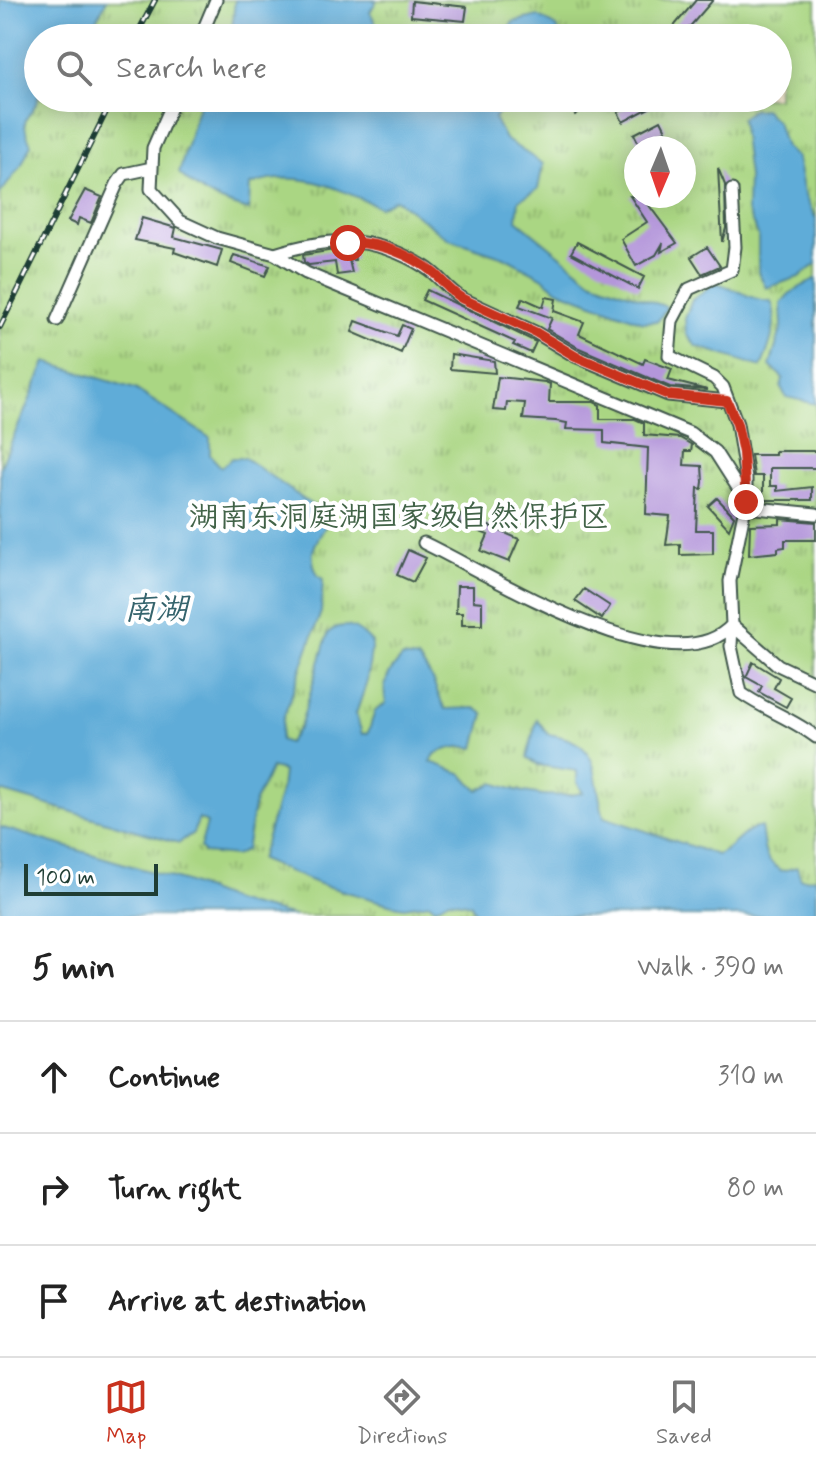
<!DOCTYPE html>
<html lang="en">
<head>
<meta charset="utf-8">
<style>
	body { margin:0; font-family:Mynerve,"LXGW WenKai TC",sans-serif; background:#f2f2f2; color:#222 }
	.compass { position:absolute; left:624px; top:136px; width:72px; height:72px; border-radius:50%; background:#fff; box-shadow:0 4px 20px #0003; rotate:182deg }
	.scale { position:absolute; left:24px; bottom:20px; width:134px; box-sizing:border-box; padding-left:8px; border:4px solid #1f3d34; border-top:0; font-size:22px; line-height:28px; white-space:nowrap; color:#1f3d34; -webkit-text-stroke:6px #fff; paint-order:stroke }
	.stop { position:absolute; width:24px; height:24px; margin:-18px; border:6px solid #c8321e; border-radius:50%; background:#fff }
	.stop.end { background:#c8321e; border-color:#fff; box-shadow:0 2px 8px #0008 }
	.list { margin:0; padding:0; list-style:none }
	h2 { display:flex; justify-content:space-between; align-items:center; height:104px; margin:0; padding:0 32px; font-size:34px }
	h2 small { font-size:26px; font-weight:400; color:#767676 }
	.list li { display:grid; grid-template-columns:52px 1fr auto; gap:24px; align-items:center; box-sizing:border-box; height:112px; padding:0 32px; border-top:2px solid #e0e0e0 }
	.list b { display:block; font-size:30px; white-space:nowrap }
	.list em { font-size:26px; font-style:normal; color:#767676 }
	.icon { flex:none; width:44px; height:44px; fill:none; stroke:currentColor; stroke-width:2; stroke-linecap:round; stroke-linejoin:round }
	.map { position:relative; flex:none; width:816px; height:916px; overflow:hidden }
	.search { position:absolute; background:#fff; box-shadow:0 4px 20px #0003; left:24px; right:24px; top:24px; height:88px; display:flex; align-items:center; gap:20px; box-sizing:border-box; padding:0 28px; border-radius:44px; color:#767676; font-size:30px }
	.sheet { height:440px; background:#fff }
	nav { display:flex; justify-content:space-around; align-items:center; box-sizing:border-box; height:112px; border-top:2px solid #e0e0e0; background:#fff; font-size:22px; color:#767676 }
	nav a { display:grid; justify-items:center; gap:4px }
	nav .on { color:#c8321e }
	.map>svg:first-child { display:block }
	.park { fill:url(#park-tufts); stroke:#648a5c; stroke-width:2; fill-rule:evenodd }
	.water { fill:#5eacd8; stroke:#3e7486; stroke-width:2 }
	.building { fill:#b496da }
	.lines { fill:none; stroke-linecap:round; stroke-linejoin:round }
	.minor-casing { stroke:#3f564b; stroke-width:15 }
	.minor { stroke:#fff; stroke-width:11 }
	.rail-casing { stroke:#1f3d34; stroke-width:6 }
	.rail { stroke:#fff; stroke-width:3; stroke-dasharray:9; stroke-linecap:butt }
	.route { stroke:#c8321e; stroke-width:10 }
	.labels { text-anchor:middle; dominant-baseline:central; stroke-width:8; stroke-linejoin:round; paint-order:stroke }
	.park-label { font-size:30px; fill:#426348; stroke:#fff }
	.water-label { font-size:32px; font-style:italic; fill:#35646d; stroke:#fff }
</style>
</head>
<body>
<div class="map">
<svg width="816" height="916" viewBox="0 0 816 916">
	<defs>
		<pattern id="park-tufts" width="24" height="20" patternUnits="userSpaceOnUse" patternTransform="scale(2)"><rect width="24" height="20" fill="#aad683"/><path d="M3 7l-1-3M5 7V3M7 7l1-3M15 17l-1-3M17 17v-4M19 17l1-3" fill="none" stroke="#8aaf6c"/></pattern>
	</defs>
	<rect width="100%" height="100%" fill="#fff"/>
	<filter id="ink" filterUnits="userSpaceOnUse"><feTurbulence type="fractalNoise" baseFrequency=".0125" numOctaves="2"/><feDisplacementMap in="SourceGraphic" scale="16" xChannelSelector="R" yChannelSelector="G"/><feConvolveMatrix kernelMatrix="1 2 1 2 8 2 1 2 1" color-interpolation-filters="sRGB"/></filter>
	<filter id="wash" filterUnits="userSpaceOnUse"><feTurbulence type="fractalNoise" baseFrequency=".006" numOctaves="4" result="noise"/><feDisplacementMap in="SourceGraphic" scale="32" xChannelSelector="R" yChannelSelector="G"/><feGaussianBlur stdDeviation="1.8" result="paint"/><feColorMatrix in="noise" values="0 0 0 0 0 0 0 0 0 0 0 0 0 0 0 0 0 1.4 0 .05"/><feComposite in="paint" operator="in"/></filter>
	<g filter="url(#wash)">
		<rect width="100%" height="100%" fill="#f3e6cc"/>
		<path class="park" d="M0,0H816V916H0ZM38,38H778V98H38ZM636,148H684V196H636Z"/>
		<path class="water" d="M0,0H107L86,38H38C38,56 42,80 38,98C33,118 16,113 31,144L21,166L0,194Z
			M235,0H377L370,12L383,38H231Z
			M538,16L556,27L563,38H503L513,22Z
			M201,98H512L494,118L505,139L543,164L538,189L519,200L517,220L591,280L667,307L658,321L643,322L558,290L542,277L504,257L449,239L395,199L379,207C334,187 299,168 250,185L249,210C220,202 201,195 179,173Z
			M764,109L777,122L785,147L797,158L804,194L816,219V264L799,277L766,288L758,272V235L747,211L748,177L741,118L752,110Z
			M816,278V404L786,397L781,387L783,378L770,366L782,326L781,304L789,294Z
			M715,283C735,286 750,301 771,301C780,320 769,349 761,367L696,346L686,334L685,319L692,300Z
			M46,362L135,389L210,438V455L221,467L232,458H245L326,515L328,522C316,544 306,550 318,576L323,579L321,612L283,719L280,740L288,743L300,727L328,633C344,619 359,628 372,643L367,681L356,714L362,734L368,733L375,711L386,703C381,683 389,671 403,657L418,659C436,679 434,688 445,709L475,708L484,714L475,748C459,745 449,748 435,754L431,762L461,773L478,790L494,783C523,794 553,799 583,793L577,782V771L538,765L527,757L537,719L548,734C604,742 591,773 604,817L717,855C736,847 741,830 761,827C765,849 761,858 782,871L797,867L801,879L816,878V916H476L471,904L449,900L435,908L430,903L404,907L389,904L319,884L260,860L281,789L283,771L271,768L255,801L246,850L235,856L204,853L200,848L207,823L199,819L193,833L179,843L0,791V468Z
			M0,827L186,882L233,901L294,916H0Z"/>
		<g id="blocks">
			<path class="building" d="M696,0H713L680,38H664Z
				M412,1L467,7L465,21L411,16Z
				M573,98H603L575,115L566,102Z
				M646,98L651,107L623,122L618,112Z
				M661,120L666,130L639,144L634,134Z
				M718,168L725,185L726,228L722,242Z
				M85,190L102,197L91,223L79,218L77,225L68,221Z
				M630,196H642L677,243L661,252L663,243L656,255L636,266L621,239L647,222Z
				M142,218L176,228L174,237L222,250L217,267L174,252L175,248L135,240Z
				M577,242L644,277L638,289L571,253Z
				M707,247L720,266L702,274L691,257Z
				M334,250L354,251L355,260H349L352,273L337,275L335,262L309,265L304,262L303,255Z
				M234,255L270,266L265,276L231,263Z
				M427,290L536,342L531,353L513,345L515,342L422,300Z
				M546,297L556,299L554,311L584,322L579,334L643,364L645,359L672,369L668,380L707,390L670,387L579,348L547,329L552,318L519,306L523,298L543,307Z
				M356,321L397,336L402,325L411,329L401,353L352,332Z
				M451,354L494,361L495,373L450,369Z
				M498,377L545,382L550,384L549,402H594L600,405V419H635L644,423V435L680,438L692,445L691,451H685L684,465L702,466L703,482L702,489L698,488L696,530H713V554L680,555V544L666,545L670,516L646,514L648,448L604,443V430L566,429L567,423L556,421L523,419L525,403L507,402L506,411L493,410Z
				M775,451H816V468H770V486H777V491L812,487V500H763V476H754L751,455H775Z
				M717,498L734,516L729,529L708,506Z
				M461,514L519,539L509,562L481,551L488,535L458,523Z
				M780,519L816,522V540H785V547L778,548V552L749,555L750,525L780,524Z
				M408,550L426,558L413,582L397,575Z
				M457,586H473V601L482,602V625H462V613H456Z
				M584,589L610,606L602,619L575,601Z
				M753,662L779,678L774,688L791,698L786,707L759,692L762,686L746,677Z"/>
		</g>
	</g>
	<g filter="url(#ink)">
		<use href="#blocks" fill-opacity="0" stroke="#3f564b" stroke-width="2"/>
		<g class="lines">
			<defs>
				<path id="minor" d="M200,38L216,0
					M175,98L153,148L151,189L180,221L217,238L275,254L306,273L690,433L715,452L745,499L756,508L816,514
					M275,254C332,236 373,235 425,267C440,276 447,290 463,299L535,332L575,356L668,395L727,401
					M57,320L117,184L124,174L152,168
					M424,543C488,573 672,691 732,625L730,581L746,502V479L737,424L723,387L714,378L669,356L672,321L689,289L732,270L735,247L732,190
					M732,626L731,646L741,693C765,710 793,719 816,737
					M733,626L778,665L816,683"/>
			</defs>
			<use href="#minor" class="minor-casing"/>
			<use href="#minor" class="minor"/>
			<defs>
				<path id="rail" d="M135,38L155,0
					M0,327L113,98"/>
			</defs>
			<use href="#rail" class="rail-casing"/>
			<use href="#rail" class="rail"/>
		</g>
	</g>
	<g class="lines" filter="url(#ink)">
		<path class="route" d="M348,243C377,241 413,255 435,274C445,283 450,292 463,299L535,332L575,356L668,395L727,401L737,424L743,453L746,502"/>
	</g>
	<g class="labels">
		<g class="park-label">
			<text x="399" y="517">湖南东洞庭湖国家级自然保护区</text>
		</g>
		<g class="water-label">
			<text x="156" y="610">南湖</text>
		</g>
	</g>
</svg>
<svg class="compass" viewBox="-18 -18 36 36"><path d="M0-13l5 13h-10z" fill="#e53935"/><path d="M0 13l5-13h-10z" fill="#767676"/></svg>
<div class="scale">100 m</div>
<div class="stop" style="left:348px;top:243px"></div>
<div class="stop end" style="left:746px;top:502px"></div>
<div class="search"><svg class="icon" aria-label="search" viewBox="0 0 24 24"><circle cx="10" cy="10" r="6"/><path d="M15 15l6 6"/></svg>Search here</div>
</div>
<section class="sheet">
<h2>5 min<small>Walk · 390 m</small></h2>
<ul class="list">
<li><svg class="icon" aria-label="ahead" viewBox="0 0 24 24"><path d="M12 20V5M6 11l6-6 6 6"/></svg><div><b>Continue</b></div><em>310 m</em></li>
<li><svg class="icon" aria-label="right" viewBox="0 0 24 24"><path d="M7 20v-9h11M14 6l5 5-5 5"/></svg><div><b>Turn right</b></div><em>80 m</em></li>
<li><svg class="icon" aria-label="arrive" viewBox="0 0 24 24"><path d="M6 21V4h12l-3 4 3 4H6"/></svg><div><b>Arrive at destination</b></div></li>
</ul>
</section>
<nav>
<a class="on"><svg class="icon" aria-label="map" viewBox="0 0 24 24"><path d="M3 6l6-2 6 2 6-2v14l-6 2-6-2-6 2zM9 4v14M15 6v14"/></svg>Map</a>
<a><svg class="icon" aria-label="directions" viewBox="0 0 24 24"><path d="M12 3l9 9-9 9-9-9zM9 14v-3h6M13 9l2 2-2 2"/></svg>Directions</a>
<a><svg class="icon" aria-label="saved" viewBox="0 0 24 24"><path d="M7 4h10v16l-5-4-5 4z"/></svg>Saved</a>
</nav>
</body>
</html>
